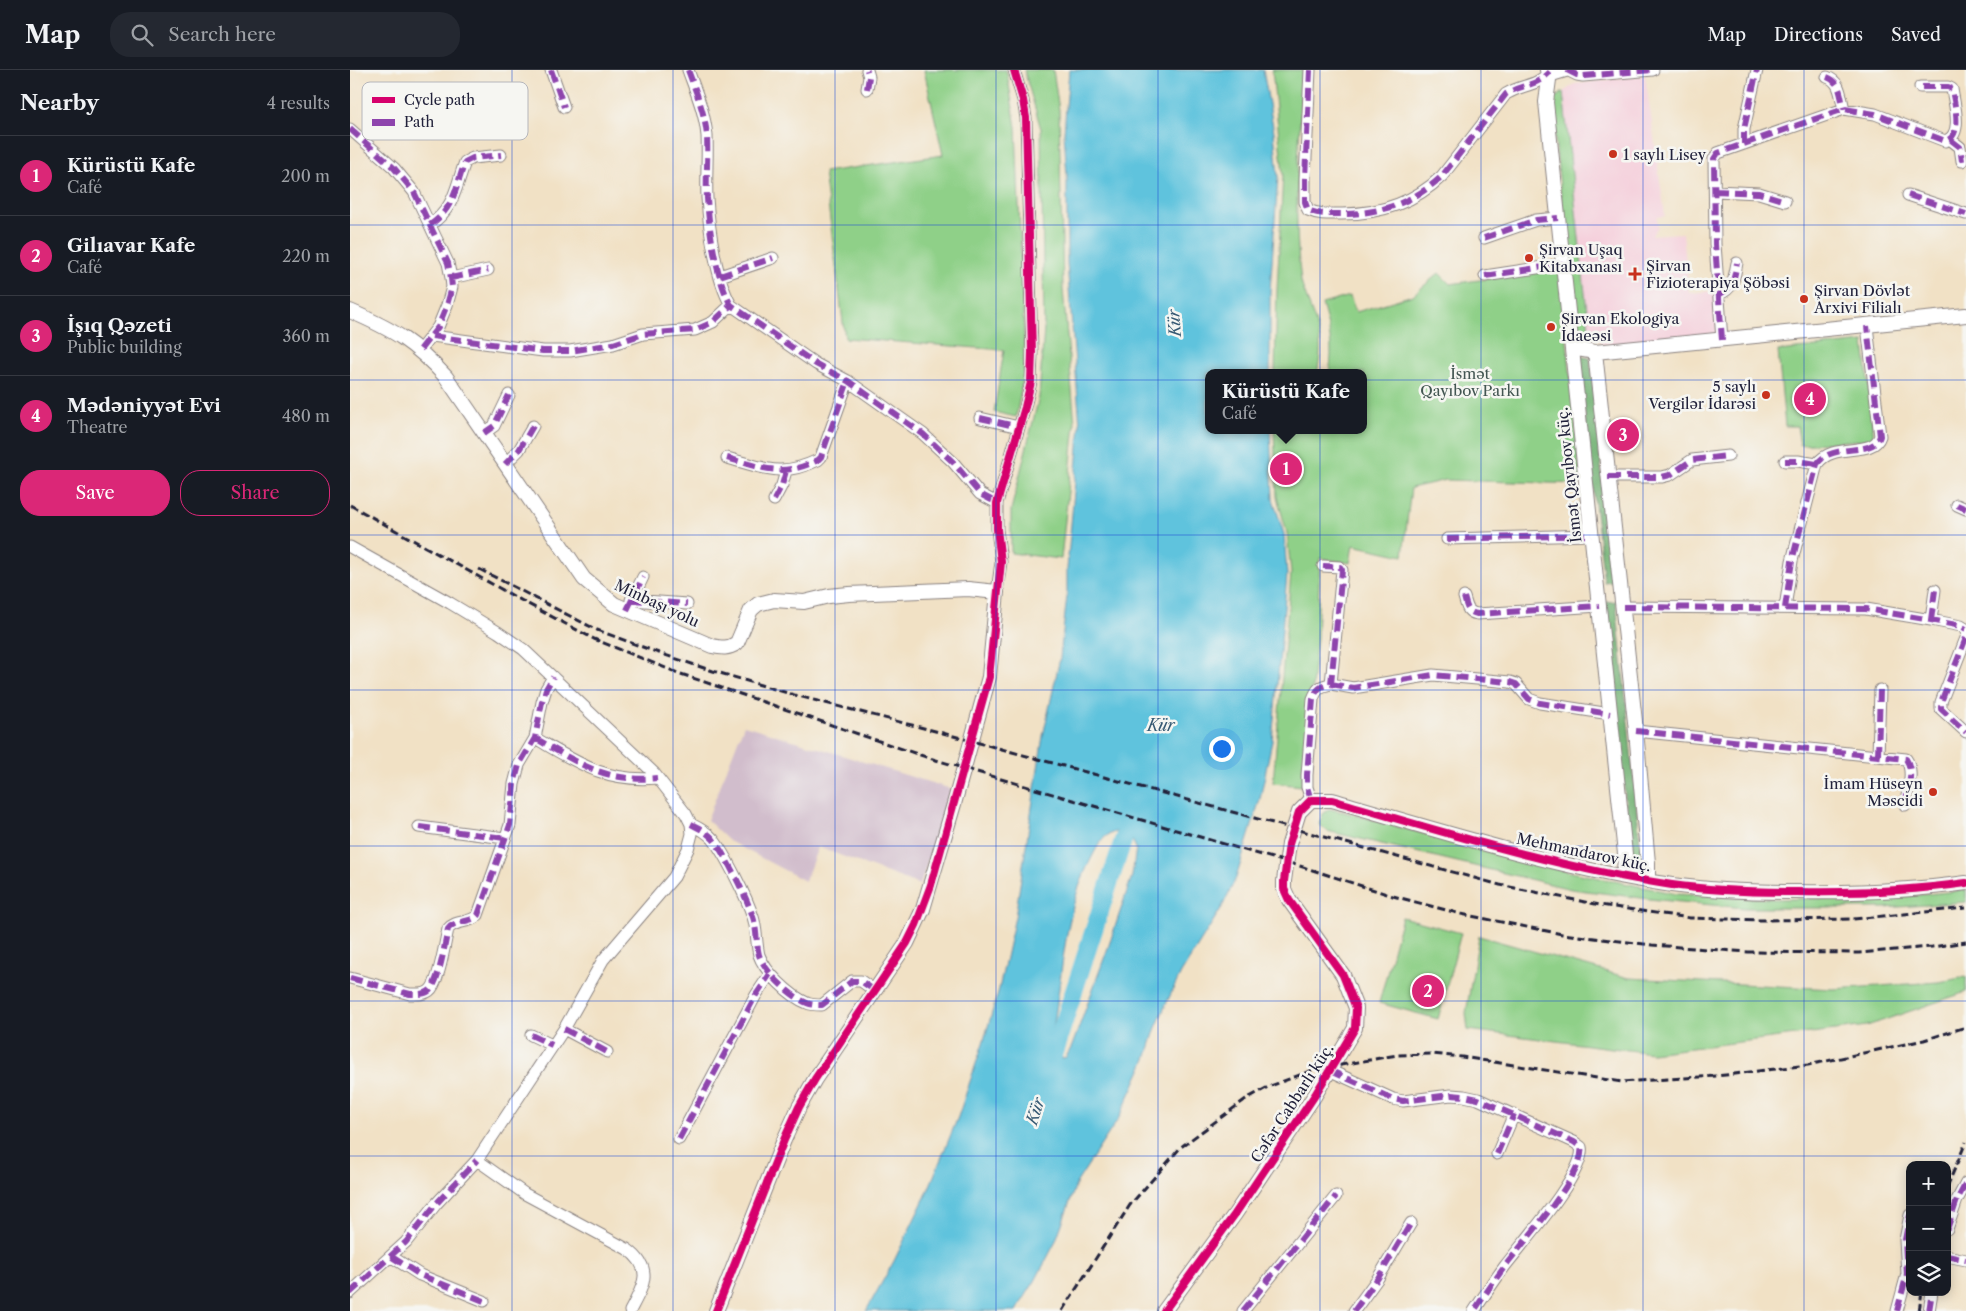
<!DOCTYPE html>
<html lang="en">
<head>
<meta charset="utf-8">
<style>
	body { margin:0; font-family:"Libre Caslon Text",serif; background:#242831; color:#f1f3f6 }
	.controls { position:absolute; right:15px; bottom:15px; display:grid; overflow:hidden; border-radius:10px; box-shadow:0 2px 12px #0003 }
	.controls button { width:45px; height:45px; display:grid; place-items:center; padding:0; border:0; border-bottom:1px solid #363941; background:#171b24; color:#f1f3f6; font:25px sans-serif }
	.you { position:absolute; left:871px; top:678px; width:18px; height:18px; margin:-12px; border:4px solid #fff; border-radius:50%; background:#1a73e8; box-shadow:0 0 0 8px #1a73e833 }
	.badge { display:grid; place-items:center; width:32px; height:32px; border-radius:50%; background:#db2777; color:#fff; font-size:16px; font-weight:700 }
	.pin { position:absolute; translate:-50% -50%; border:2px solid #fff; box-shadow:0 1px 5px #0006 }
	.popup { position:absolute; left:855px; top:299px; width:162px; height:65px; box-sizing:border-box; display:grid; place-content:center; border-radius:10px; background:#171b24; filter:drop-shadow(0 1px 4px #0005); font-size:16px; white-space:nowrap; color:#9ea1a6 }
	.popup b { font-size:19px; color:#f1f3f6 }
	.popup::after { content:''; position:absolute; left:50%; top:100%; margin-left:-10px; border:10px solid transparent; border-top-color:#171b24 }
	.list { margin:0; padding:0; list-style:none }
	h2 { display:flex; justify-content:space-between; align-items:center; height:65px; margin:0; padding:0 20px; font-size:21px }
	h2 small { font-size:16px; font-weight:400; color:#9ea1a6 }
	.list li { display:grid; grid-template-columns:32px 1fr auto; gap:15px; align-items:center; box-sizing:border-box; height:80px; padding:0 20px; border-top:1px solid #363941 }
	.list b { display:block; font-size:19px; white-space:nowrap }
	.list p { margin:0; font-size:16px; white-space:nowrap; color:#9ea1a6 }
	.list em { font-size:16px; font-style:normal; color:#9ea1a6 }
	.actions { display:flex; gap:10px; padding:15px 20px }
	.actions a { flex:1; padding:11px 0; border:1px solid #db2777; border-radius:20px; text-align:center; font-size:18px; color:#db2777 }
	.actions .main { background:#db2777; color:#fff }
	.icon { flex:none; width:28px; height:28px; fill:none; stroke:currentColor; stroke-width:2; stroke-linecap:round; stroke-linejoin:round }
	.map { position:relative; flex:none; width:1616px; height:1241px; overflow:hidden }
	header { display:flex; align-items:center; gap:30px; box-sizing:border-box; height:70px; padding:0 25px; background:#171b24; border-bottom:1px solid #363941 }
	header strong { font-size:24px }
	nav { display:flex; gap:28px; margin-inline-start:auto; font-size:18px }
	.search { width:350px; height:45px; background:#242831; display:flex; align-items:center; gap:12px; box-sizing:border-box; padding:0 18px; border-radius:20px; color:#9ea1a6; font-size:19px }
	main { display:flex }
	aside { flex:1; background:#171b24 }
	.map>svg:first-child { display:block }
	.built { fill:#f5cfdb }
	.industrial { fill:#d1bdcc }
	.green { fill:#8fd088; stroke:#587962 }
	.forest { fill:#73b274; stroke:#4a6a58 }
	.water { fill:#5fc3dd; stroke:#40728c; fill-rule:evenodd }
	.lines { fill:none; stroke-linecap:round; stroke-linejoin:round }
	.river { stroke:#5fc3dd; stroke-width:18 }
	.minor-casing { stroke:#8a8280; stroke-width:13 }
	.tertiary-casing { stroke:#8a8280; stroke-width:16 }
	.minor { stroke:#fff; stroke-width:11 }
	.tertiary { stroke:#fff; stroke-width:14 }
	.rail { stroke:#22223b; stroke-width:3; stroke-dasharray:8 4; stroke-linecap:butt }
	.quiet { stroke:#8e44ad; stroke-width:6; stroke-dasharray:12 6; stroke-linecap:butt }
	.cycleway-casing { stroke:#f6f6f2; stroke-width:11 }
	.cycleway { stroke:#d6006c; stroke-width:8 }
	.grid { fill:none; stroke:#1d4ed8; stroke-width:1; stroke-opacity:0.55 }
	.poi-dot { fill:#c8321e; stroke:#f6f6f2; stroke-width:2 }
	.labels { text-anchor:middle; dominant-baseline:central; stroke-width:5; stroke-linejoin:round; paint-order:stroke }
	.poi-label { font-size:15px; fill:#22223b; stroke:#f6f6f2; text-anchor:start }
	.park-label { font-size:15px; fill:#435652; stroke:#f6f6f2 }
	.street-label { font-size:15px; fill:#22223b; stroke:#f6f6f2 }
	.water-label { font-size:16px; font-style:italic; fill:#375a74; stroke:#f6f6f2 }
	.key { fill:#f6f6f2; stroke:#b6b6bb; stroke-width:1 }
	.key-label { font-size:14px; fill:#22223b }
</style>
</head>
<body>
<header>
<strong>Map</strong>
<div class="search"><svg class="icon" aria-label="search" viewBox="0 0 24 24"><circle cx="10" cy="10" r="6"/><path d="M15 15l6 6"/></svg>Search here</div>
<nav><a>Map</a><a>Directions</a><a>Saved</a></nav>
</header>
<main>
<aside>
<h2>Nearby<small>4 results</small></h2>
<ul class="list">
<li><span class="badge">1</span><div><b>Kürüstü Kafe</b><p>Café</p></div><em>200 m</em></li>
<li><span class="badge">2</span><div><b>Gilıavar Kafe</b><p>Café</p></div><em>220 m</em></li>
<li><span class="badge">3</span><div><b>İşıq Qəzeti</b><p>Public building</p></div><em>360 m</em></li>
<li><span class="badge">4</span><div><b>Mədəniyyət Evi</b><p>Theatre</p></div><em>480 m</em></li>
</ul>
<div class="actions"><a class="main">Save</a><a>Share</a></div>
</aside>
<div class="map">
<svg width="1616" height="1241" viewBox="0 0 1616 1241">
	<rect width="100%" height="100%" fill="#f6f6f2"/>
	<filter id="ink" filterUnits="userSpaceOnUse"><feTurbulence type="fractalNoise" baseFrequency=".02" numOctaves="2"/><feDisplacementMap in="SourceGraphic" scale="10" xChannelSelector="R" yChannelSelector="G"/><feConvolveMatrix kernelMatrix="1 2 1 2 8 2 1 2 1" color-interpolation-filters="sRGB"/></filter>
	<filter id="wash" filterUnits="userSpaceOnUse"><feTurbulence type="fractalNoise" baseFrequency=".0096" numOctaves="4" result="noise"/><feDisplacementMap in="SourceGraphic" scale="20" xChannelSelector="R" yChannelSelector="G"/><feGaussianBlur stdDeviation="1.12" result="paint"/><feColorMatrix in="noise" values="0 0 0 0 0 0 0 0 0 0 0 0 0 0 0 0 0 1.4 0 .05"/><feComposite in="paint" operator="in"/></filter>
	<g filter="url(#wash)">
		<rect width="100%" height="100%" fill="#f1e1c5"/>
		<path class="built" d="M1295,5L1315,146L1307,147L1308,157L1302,165L1333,163L1339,223L1364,221L1367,264L1251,275L1250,269H1240L1213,22L1225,14Z"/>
		<path class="industrial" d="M394,655L601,719L570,815L468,777L455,811L379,771L357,750Z"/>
		<path class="green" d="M574,0H656L657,3L666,57L674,267V304L666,347L644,342L654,280L495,268L474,102L593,85Z
			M674,0H703L709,40L713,220L725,354L711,489L661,483V440L689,327L694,259L691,59Z
			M922,0H953C950,69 942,142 951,211C952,218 956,225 958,232C969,261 974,272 967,303H925L927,220L933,104Z
			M1213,22L1240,269H1226L1201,31Z
			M1210,199L1231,414L1096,410L1061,418L1053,486L1003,475L1000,493L970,488L967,568L952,716L923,713L941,503L937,463L927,427L924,360H1014V303H979C984,276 979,259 972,234L1000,226L1006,242L1063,225L1089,203L1100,214Z
			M1514,272L1524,369L1450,375L1447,356H1435L1428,281Z
			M979,739L994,742L1187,795L1327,824L1425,829L1540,828L1616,820V832L1535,838H1394L1299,829L1221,819L977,761L969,754L973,744Z
			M1052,847L1111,863L1088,949L1029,933Z
			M1129,866L1279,908L1483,919L1589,912L1616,907V922L1517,956L1302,983L1118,960L1116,943Z"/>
		<path class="forest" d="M1228,286L1240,288L1263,511L1254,512Z
			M1266,531L1293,801L1282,800L1256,532Z"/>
		<path class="water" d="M719,0H913L924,62L928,107L920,221V303H858V360H920L923,429L934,464L937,505L922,671L910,729L897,772L886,808L872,837L831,903L817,932L805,960L796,989L770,1046L727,1112L705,1173L685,1211L666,1241H516L544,1191L577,1123L608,1047L634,970L649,919L665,847L693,666L710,588L717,526V499L730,355L717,193V106L714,63ZM771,761L779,764L786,778L782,806L759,875L722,976L716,987L704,991C698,985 700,978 701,970C713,910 712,843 742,787C745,781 749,773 754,768C759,763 765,762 771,761Z"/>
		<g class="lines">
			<path class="river" d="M695,1010L783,740"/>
		</g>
	</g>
	<g filter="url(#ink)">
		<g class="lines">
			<defs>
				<path id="minor" d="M201,0L214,37
					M338,0C346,22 355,43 357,66C358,87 356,107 357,128C359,159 366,209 381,235L466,294L498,311L573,364L603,392L630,424L647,433
					M960,0L955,109V132L958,140C969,145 980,144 992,144C1030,144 1065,132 1092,106L1156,24C1174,13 1184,18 1200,2
					M1217,0L1227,5L1233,6L1303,0
					M1477,7C1491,12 1490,25 1494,39
					M517,19L519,7L517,0
					M0,59L44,98L64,122L98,193L101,208L102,217L97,235L88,257L70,280
					M1601,70L1610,77L1612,91
					M1394,74V59L1407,0
					M1365,121L1409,123L1435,131
					M1558,125L1616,144
					M80,155C105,137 105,119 115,92L123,88L151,85
					M1134,168L1186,150L1208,148
					M370,206L423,188
					M1135,206L1213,194
					M101,208L138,200
					M1369,224C1384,219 1384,207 1387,193
					M82,266L193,281H220L263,274L293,264L345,260L363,252L381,235
					M1372,270L1365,174L1364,89L1368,83L1494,39L1525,44L1595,71C1614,66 1604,34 1602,19L1598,17H1570
					M630,348L669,357
					M134,363L144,356L159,325
					M377,388C414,398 431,408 468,390L471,387L498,311
					M1435,391H1448L1467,394
					M155,394L169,380L183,356
					M1258,407H1312L1320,405L1342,390L1378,386
					M424,430L432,415L436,401
					M1607,435L1616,439
					M1097,469L1241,465
					M0,477L100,533L148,562L173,579L304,703L336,744L341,754L342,764L338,779L324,807L253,890L214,959L127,1090L86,1134L56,1172L0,1223
					M647,522L651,492L647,459V433L675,337L681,312L682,282L676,48L673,30L664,0
					M1114,527C1117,537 1117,542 1127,544L1249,536
					M281,530L337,534
					M279,536L293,507
					M1273,537L1516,539L1581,550L1611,556L1616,559
					M1435,538L1442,491L1467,394C1483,371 1523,388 1530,366L1517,256
					M1581,550L1585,520
					M1616,568L1591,632V639L1616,662
					M981,614L1003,618L1083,605L1160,612L1166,614L1179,629L1190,633L1260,644
					M1286,661L1556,689C1565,702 1557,721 1555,735
					M185,668C228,693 256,713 307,708
					M1528,686L1530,620
					M961,730L957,717V705L963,629C967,618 970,616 981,614L992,500L990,497L973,496
					M341,754C349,758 357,762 363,769C375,784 397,828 403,847C407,859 406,873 409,885C415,902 440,926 457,933C461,935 467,935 472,935L502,911H511L525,921
					M69,757L155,768
					M0,908L60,924C66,924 74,925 79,921C89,914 95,872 98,859C106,849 120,854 128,845L160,755L164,714L169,695L185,668L192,632L196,619L203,607
					M214,959L257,982
					M181,965L202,975
					M981,1001L1043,1029L1053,1031L1101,1025L1114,1026L1128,1029L1224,1072L1231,1077C1237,1101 1171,1175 1155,1196C1144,1211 1134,1226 1124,1241
					M329,1069L406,925L420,904
					M1147,1084L1164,1044
					M127,1090L175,1124L277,1179C305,1199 293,1216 280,1241
					M1597,1159L1607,1130L1616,1113
					M1597,1186L1616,1190
					M42,1187L70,1205L134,1231
					M893,1241L986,1126
					M1004,1241L1028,1208L1061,1153
					M1547,1241L1557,1204L1555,1170L1560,1145
					M1579,1241L1582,1222"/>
				<path id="tertiary" d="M1197,0L1205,3L1215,0
					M1200,2L1196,32L1275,784L1274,806
					M0,241C44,260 64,272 96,307L234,509L264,534L362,576C372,578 378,579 387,573L401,540L408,534L424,530L454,532L479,526L499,524L618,519L647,522L639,607L604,734L573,839L557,873L465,1009L449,1037L434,1070L366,1241
					M1222,278L1245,282L1616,245
					M1245,282L1286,661L1298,793V811
					M814,1241L885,1144L965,1025L1005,958L1006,938L993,905L939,830L934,819V811L939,774L949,742L961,730H982C1094,762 1207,798 1322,815C1364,821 1405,822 1447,822C1503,823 1560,821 1616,813"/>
			</defs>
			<use href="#minor" class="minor-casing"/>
			<use href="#tertiary" class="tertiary-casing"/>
			<use href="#minor" class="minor"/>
			<use href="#tertiary" class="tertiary"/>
			<path class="rail" d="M0,435L176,533L244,569L328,603L579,688L953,797L1043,826L1111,844L1212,864L1302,875L1398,882L1509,883L1582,877L1616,872
				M129,499L247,560L306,582L363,601L448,626L589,662L1150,815L1250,835L1340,848L1412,850L1503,849L1616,838
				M1597,1117L1616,1072
				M712,1241L780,1135L831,1077L896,1029L918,1017L963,1000L1047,985L1083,984L1112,987L1272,1012L1367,1006L1458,995L1574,970L1616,957
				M1569,1241L1572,1222"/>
			<path class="quiet" d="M201,0L214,37
				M338,0C346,22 355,43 357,66C358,87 356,107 357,128C359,159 366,209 381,235L466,294L498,311L573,364L603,392L630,424L647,433
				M960,0L955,109V132L958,140C969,145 980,144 992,144C1030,144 1065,132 1092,106L1156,24C1174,13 1184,18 1200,2
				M1217,0L1227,5L1233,6L1303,0
				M1477,7C1491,12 1490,25 1494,39
				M517,19L519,7L517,0
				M0,59L44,98L64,122L98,193L101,208L102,217L97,235L88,257L70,280
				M1601,70L1610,77L1612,91
				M1394,74V59L1407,0
				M1365,121L1409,123L1435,131
				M1558,125L1616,144
				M80,155C105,137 105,119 115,92L123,88L151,85
				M1134,168L1186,150L1208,148
				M370,206L423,188
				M1135,206L1213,194
				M101,208L138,200
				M1369,224C1384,219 1384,207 1387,193
				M82,266L193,281H220L263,274L293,264L345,260L363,252L381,235
				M1372,270L1365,174L1364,89L1368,83L1494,39L1525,44L1595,71C1614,66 1604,34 1602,19L1598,17H1570
				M630,348L669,357
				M134,363L144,356L159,325
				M377,388C414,398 431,408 468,390L471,387L498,311
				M1435,391H1448L1467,394
				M155,394L169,380L183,356
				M1258,407H1312L1320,405L1342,390L1378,386
				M424,430L432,415L436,401
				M1607,435L1616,439
				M1097,469L1241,465
				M1114,527C1117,537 1117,542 1127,544L1249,536
				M281,530L337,534
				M1273,537L1516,539L1581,550L1611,556L1616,559
				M1435,538L1442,491L1467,394C1483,371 1523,388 1530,366L1517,256
				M277,540L293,507
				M1581,550L1585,520
				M1616,568L1591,632V639L1616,662
				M981,614L1003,618L1083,605L1160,612L1166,614L1179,629L1190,633L1260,644
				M1286,661L1556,689C1565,702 1557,721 1555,735
				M185,668C228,693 256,713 307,708
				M1528,686L1530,620
				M961,730L957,717V705L963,629C967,618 970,616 981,614L992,500L990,497L973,496
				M341,754C349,758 357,762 363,769C375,784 397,828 403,847C407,859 406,873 409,885C415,902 440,926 457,933C461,935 467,935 472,935L502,911H511L525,921
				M69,757L155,768
				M0,908L60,924C66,924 74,925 79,921C89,914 95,872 98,859C106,849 120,854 128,845L160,755L164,714L169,695L185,668L192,632L196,619L203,607
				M214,959L257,982
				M181,965L202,975
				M981,1001L1043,1029L1053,1031L1101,1025L1114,1026L1128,1029L1224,1072L1231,1077C1237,1101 1171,1175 1155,1196C1144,1211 1134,1226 1124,1241
				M329,1069L406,925L420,904
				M1147,1084L1164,1044
				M1597,1159L1607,1130L1616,1113
				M1597,1186L1616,1190
				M42,1187L70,1205L134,1231
				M0,1223L56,1172L86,1134L127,1090
				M893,1241L986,1126
				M1004,1241L1028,1208L1061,1153
				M1547,1241L1557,1204L1555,1170L1560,1145
				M1579,1241L1582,1222"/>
			<defs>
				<path id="cycleway" d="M366,1241L434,1070L449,1037L465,1009L557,873L566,855L581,815L639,607L651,492L647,459V433L675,337L681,312L682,282L676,48L673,30L664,0
					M814,1241L885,1144L965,1025L1005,958L1006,938L993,905L939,830L934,819V811L939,774L949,742L961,730H982C1094,762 1207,798 1322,815C1364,821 1405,822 1447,822C1503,823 1560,821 1616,813"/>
			</defs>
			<use href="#cycleway" class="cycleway-casing"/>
			<use href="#cycleway" class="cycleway"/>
		</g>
	</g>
	<path class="grid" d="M162,0V1241M323,0V1241M485,0V1241M646,0V1241M808,0V1241M970,0V1241M1131,0V1241M1293,0V1241M1454,0V1241M0,155H1616M0,310H1616M0,465H1616M0,620H1616M0,776H1616M0,931H1616M0,1086H1616"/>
	<g class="poi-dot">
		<circle cx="1263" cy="84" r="5"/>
		<circle cx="1179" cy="188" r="5"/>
		<path d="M1282.5 196.5h5v5h5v5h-5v5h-5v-5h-5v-5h5z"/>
		<circle cx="1454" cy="229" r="5"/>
		<circle cx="1201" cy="257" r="5"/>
		<circle cx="1416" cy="325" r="5"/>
		<circle cx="1583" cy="722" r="5"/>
	</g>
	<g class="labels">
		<g class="poi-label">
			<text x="1273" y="84">1 saylı Lisey</text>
			<text x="1189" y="179">Şirvan Uşaq<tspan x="1189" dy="17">Kitabxanası</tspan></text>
			<text x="1296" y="195">Şirvan<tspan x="1296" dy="17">Fizioterapiya Şöbəsi</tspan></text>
			<text x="1464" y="220">Şirvan Dövlət<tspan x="1464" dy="17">Arxivi Filialı</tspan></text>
			<text x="1211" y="248">Şirvan Ekologiya<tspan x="1211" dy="17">İdaeəsi</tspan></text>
			<text x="1406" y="316" text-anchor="end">5 saylı<tspan x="1406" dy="17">Vergilər İdarəsi</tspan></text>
			<text x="1573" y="713" text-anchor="end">İmam Hüseyn<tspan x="1573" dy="17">Məscidi</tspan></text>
		</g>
		<g class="park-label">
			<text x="1120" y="303">İsmət<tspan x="1120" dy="17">Qayıbov Parkı</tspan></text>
		</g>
		<g class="street-label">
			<text transform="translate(1219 405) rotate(-96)">İsmət Qayıbov küç.</text>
			<text transform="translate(307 533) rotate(25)">Minbaşı yolu</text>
			<text transform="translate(1234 782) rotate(12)">Mehmandarov küç.</text>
			<text transform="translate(942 1033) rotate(-57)">Cəfər Cabbarlı küç.</text>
		</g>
		<g class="water-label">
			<text transform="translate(824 253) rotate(-94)">Kür</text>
			<text x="811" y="655">Kür</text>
			<text transform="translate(685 1041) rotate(-72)">Kür</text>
		</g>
	</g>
	<rect x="12" y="12" width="166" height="58" rx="8" class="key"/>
	<rect x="22" y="27" width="23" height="6" fill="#d6006c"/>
	<rect x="22" y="49" width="23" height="7" fill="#8e44ad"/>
	<g class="key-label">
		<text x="54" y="35">Cycle path</text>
		<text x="54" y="57">Path</text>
	</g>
</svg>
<div class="controls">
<button>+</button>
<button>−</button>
<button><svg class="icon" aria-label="layers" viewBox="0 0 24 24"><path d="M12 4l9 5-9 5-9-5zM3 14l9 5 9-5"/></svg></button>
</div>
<div class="you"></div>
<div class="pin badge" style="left:936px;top:399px">1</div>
<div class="popup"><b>Kürüstü Kafe</b>Café</div>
<div class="pin badge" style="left:1078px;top:921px">2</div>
<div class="pin badge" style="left:1273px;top:365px">3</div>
<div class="pin badge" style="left:1460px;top:329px">4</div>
</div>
</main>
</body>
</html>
